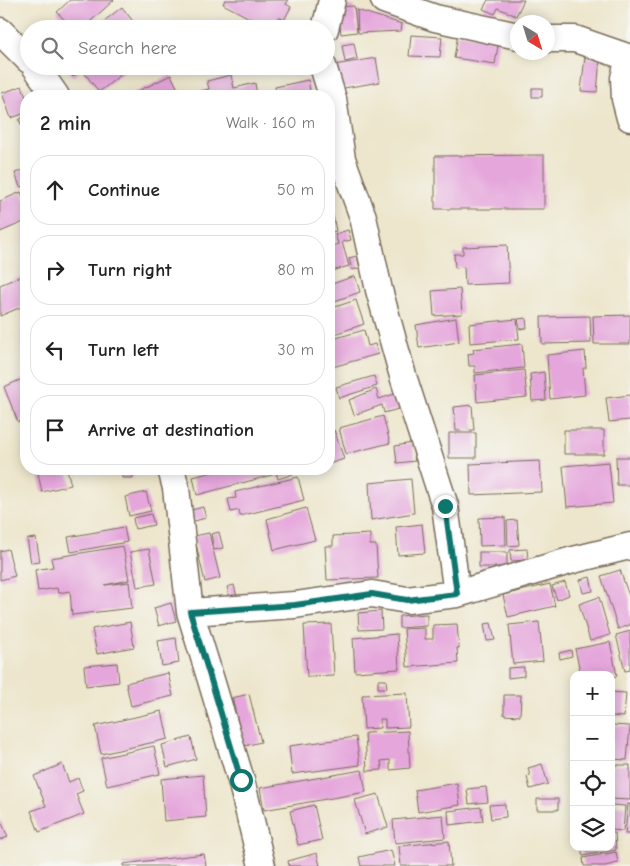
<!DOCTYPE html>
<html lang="en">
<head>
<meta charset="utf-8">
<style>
	body { margin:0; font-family:"Comic Neue",sans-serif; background:#f6f6f6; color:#222 }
	.controls { position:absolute; right:15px; bottom:15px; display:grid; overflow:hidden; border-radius:10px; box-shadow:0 2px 12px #0003 }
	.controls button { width:45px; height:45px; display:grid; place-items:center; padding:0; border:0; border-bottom:1px solid #e0e0e0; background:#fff; color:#222; font:25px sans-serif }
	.compass { position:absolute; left:510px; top:15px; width:45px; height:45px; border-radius:50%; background:#fff; box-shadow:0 2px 12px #0003; rotate:142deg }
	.stop { position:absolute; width:15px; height:15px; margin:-11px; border:4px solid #0f766e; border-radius:50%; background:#fff }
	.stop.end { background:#0f766e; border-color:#fff; box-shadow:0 1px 5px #0008 }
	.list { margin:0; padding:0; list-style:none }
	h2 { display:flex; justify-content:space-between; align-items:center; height:65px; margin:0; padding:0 20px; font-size:21px }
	h2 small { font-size:16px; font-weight:400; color:#767676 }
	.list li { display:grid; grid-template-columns:32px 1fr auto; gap:15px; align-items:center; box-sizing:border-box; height:70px; margin:0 10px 10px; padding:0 10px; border:1px solid #e0e0e0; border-radius:20px }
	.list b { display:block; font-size:19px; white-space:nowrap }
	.list em { font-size:16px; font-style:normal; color:#767676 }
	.icon { flex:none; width:28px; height:28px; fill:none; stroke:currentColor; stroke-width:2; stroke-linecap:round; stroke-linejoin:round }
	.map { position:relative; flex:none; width:630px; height:866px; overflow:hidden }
	.search { position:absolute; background:#fff; box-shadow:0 2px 12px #0003; left:20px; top:20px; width:315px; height:55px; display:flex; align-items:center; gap:12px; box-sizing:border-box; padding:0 18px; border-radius:28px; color:#767676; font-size:19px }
	.panel { position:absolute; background:#fff; box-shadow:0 2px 12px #0003; left:20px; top:90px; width:315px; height:385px; border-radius:20px }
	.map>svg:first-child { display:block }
	.building { fill:#e5a6db }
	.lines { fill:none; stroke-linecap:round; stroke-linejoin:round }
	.street-casing { stroke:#796c5b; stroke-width:29 }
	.street { stroke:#fff; stroke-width:26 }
	.route { stroke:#0f766e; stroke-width:6 }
</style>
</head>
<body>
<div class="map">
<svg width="630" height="866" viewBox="0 0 630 866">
	<rect width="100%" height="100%" fill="#f6f6f2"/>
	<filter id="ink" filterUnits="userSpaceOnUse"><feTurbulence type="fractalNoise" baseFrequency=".02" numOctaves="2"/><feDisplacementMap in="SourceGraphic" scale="10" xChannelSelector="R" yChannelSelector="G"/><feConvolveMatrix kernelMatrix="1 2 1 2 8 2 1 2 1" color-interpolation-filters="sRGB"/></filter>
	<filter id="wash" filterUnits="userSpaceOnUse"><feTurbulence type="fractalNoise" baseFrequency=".0096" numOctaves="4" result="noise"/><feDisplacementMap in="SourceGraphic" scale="20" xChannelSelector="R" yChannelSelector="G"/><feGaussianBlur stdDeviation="1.12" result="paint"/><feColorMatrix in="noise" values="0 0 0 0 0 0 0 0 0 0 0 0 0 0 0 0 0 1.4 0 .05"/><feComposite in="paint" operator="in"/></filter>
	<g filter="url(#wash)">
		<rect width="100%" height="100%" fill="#ede6cc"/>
		<g id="blocks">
			<path class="building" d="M70,0H114L82,29H73L57,12Z
				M225,0H288L286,4L291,7L284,20L279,17L273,29H270L223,4Z
				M488,0H524L516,16L498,8L495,14L483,9Z
				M354,6L357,32L341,34L338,7Z
				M122,7L135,24L130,29H94Z
				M357,10L402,24L401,31L358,33Z
				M458,34L499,40L495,64L454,58Z
				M411,35L442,37L440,57L409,56Z
				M354,43L357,59L345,62L342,45Z
				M585,57L600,59L597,92L581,91Z
				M376,58L380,82L338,89L334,65Z
				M64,66H85L73,77Z
				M90,66H132L99,92L83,71Z
				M171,75L181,95L178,96H128Z
				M231,75L234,88L255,83L257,96H199L198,92L209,89L207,81Z
				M308,80L311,96H277L275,87Z
				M22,86L26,97V113L11,118L2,93Z
				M532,88H542V97H532Z
				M26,115V133L19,120Z
				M544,155V209H435V156Z
				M26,169V185L20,187L15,173Z
				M21,192L26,204V221L0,232V201Z
				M333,216L336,231L329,233V217Z
				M348,230L351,240L342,242L349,266L329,272V247L338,244L335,234Z
				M507,245L509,283L465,285L464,267L455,268L454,254H463V247Z
				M357,256L360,268L352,270L349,258Z
				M26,274V305L0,316V285Z
				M355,276L360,292L329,303V285Z
				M460,289L462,314L434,316L432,291Z
				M356,300L364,324L329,336V309Z
				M630,315V344H594L593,316Z
				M590,316L591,343L542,344L541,317Z
				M456,318L459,342L419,348L416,325Z
				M526,318L527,328L520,329L518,319Z
				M517,319L519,339L470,343L469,324Z
				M364,330L368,346L375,344L378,354L329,368V340Z
				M522,344L524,368L475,373V366H469L468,354L474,353L473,349Z
				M585,351L586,368H583L585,395L550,399L547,355Z
				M524,370L527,397L477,402L475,375Z
				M544,372L546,400L532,401L530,374Z
				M374,376L377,386L339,398L336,387Z
				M22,379L26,389V418L18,422L4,387Z
				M376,389L379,399L398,393L402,408L384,413L382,405L354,415L349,400Z
				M630,395V420L609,422L606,398Z
				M472,405L474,430L456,431L454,407Z
				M383,416L390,443L346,454L339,428Z
				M334,430L344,459L329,464V432Z
				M564,430H604V454H564Z
				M449,433H476V458H449Z
				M412,443L415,461L397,463L395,446Z
				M616,457H630V485H617Z
				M540,461L542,492L471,495L470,464Z
				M609,462L613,503L567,507L563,466Z
				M37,469H67L71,485L42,492Z
				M133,469V478H122L121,470Z
				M224,469H271L272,475L197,495L193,477Z
				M275,469H291L293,474L278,479Z
				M298,477L304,500L240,516L239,510L231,512L228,499L236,498L235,492Z
				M411,479L414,513L371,520L369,483Z
				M146,492L151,511L129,516L125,497Z
				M203,507L206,518L187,523L184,512Z
				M306,508L315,540L274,550L267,519Z
				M151,514L154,525L135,529L133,518Z
				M505,517L506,545L480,546L479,518Z
				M517,520L519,545L508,546L507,521Z
				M422,524L425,553L398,555L396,527Z
				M124,527L127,542L71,552L68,537Z
				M219,532L223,548L214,550L211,534Z
				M209,533L220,578L205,582L194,536Z
				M370,534V545H376L378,578L327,580L325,546H333V536Z
				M36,538L40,562L31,563L27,539Z
				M123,546L129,580L105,585L129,582L132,608L72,615L70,591L58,593L57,588L38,591L35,570L53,567L51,558Z
				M8,549L15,576L0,580V551Z
				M149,549L156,584L137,587L130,552Z
				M527,549L528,560L511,561L510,550Z
				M479,552H507V567H479Z
				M620,570L630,599V625L618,629L601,576Z
				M590,577L593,591L583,593L580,580Z
				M565,582L569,595L557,600L552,586Z
				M550,584L555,606L508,617L503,595Z
				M234,585L237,597L230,598L227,587Z
				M599,597L610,635L590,641L579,604Z
				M171,603L176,621L159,626L154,608Z
				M381,611L382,629L359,630L358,613Z
				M427,614V626L399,628V616Z
				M130,622L134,647L97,654L92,629Z
				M539,622L543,661L513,664L509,625Z
				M491,623L495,640L487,641L484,624Z
				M331,624L334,676L307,677L304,625Z
				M457,624L459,648H457L458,663L407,667L404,629L425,628V639H433V625Z
				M630,631V670L625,671L616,635Z
				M397,634L399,669L355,672L353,638Z
				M176,638L179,663L162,666L158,641Z
				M610,642L617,676L611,677V675H581L575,649Z
				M571,650L572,656L560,659L559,653Z
				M117,663L119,682L86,686L84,666Z
				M524,667V676L508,678V668Z
				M168,673L173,696L131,706L126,683Z
				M378,680H386L387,688H378Z
				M611,692L626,693L624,717L611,716Z
				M407,693L409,727L385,728V719H380V728L364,729L362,695Z
				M249,694L261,742L244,746L232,698Z
				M504,695H521L520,716L504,715Z
				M162,711L168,739L101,754L95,726Z
				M611,725L630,726L627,760L611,759Z
				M408,731L410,768L390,770V760L381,761L382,770L367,771L365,733Z
				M191,737L196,759L167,767L162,745Z
				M356,737L360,765L292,774L289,746Z
				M154,746L160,774L107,786L101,758Z
				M62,764L69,782L78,778L83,791L76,794L84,814L39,832L31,811L46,806L34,776Z
				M542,764L548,784L530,789L527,777L530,776L528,768Z
				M611,765H630V800L611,799Z
				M362,770L366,792L264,810L260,788Z
				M203,775L206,817L164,821L161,779Z
				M457,783L460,805L418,812L415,790Z
				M486,787L488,802L469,804L467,789Z
				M378,794L388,827L365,834L355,800Z
				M537,799H558V810H537Z
				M505,804L506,817L491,819L489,805Z
				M628,804H630V834H625Z
				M314,805L322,840L298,845L290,811Z
				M611,805L625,806L623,831L611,830Z
				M481,807L483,821L449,825L448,811Z
				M443,815L445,838L395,843L393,820Z
				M0,819L8,837L0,840Z
				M611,833H615L616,850L583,856L581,847H611Z
				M449,841L451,866H401L399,846Z
				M391,850L395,866H361L359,857Z
				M616,852L618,863L605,866H584L583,858Z
				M317,853L320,866H289L288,861Z
				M204,854L206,866H123V864Z"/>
		</g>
	</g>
	<g filter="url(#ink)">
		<use href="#blocks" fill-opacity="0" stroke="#796c5b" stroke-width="1"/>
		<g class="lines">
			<defs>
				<path id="street" d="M384,0L435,18L518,36
					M325,29L332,0
					M0,31L29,60
					M548,39H575L630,58
					M629,57L624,78L625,99L630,118
					M35,66L56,96
					M323,66L333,99L342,159L363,217L379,290L403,376L445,506L457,594
					M171,469L176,488L190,612L211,680L241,780L262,866
					M190,612L295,605L372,594L407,600L457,594L573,560L630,546"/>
			</defs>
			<use href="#street" class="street-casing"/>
			<use href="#street" class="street"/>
		</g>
	</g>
	<g class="lines" filter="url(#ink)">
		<path class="route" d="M241,780L211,680L190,612L295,605L372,594L407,600L457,594L445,506"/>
	</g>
</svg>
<div class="controls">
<button>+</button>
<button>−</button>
<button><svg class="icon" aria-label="locate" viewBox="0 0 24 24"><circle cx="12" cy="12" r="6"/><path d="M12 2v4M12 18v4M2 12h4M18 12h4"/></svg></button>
<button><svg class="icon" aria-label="layers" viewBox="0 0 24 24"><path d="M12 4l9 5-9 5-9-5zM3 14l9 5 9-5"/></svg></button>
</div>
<svg class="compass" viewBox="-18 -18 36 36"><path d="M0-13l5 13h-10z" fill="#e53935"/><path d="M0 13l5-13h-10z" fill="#767676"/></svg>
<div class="stop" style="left:241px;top:780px"></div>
<div class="stop end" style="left:445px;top:506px"></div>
<div class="search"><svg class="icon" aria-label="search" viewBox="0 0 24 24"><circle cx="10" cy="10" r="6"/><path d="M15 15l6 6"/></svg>Search here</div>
<section class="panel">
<h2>2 min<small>Walk · 160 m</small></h2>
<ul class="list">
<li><svg class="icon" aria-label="ahead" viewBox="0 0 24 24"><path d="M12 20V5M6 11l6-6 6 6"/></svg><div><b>Continue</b></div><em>50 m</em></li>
<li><svg class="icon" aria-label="right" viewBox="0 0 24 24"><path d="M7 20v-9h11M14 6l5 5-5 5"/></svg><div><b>Turn right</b></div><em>80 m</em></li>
<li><svg class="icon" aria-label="left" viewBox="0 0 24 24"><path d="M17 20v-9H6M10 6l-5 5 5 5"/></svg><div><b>Turn left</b></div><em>30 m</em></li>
<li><svg class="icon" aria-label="arrive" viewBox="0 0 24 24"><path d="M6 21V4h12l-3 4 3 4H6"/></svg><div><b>Arrive at destination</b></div></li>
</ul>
</section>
</div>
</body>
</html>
